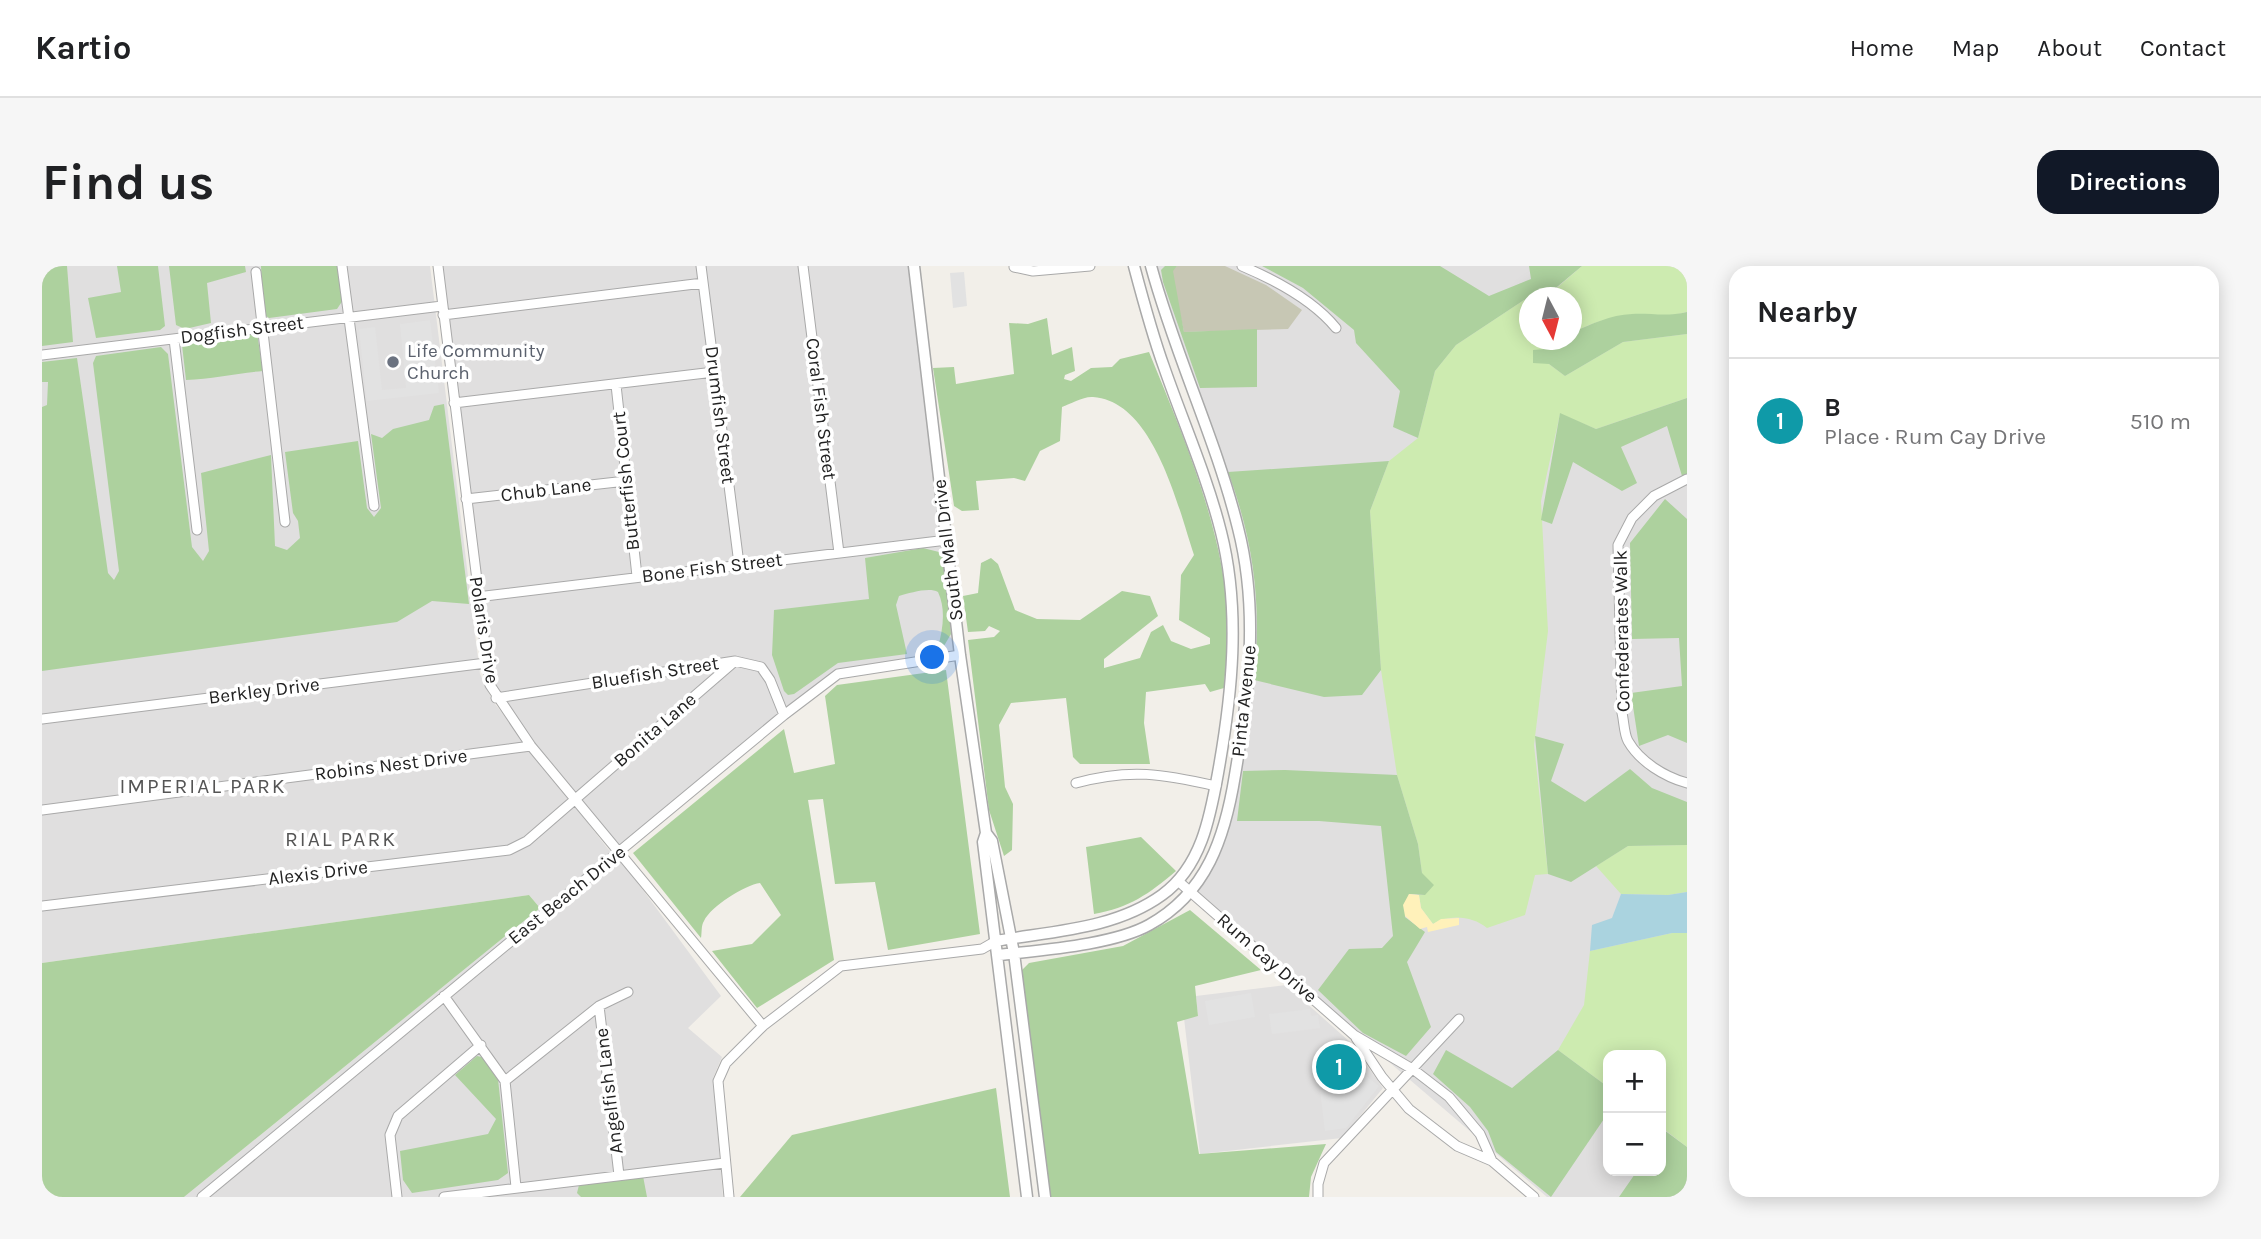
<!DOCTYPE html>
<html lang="en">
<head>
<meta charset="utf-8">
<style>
	body { margin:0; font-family:Karla,sans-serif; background:#f6f6f6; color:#202124 }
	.controls { position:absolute; right:21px; bottom:21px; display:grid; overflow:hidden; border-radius:14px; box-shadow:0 4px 18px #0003 }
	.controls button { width:63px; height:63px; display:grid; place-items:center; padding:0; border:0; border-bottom:2px solid #e0e0e0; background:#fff; color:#202124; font:35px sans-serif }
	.compass { position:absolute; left:1477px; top:21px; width:63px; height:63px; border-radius:50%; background:#fff; box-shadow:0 4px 18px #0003; rotate:173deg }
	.you { position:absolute; left:891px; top:392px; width:24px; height:24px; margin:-18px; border:5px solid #fff; border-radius:50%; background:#1a73e8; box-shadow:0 0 0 10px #1a73e833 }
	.badge { display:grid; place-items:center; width:46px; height:46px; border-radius:50%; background:#111827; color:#fff; font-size:23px; font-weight:700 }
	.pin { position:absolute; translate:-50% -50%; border:4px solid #fff; box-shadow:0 2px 7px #0006 }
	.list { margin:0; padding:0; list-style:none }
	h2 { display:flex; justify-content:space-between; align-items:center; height:91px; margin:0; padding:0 28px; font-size:30px }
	h2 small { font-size:23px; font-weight:400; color:#757577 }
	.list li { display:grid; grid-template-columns:46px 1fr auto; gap:21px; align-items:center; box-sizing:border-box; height:126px; padding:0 28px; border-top:2px solid #e0e0e0 }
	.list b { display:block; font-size:26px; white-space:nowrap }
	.list p { margin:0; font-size:23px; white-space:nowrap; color:#757577 }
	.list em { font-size:23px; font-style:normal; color:#757577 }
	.map { position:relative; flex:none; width:1645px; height:931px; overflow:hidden; border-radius:21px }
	header { display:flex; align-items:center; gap:42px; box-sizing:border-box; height:98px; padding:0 35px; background:#fff; border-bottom:2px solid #e0e0e0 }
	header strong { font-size:33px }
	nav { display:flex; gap:38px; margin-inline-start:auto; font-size:24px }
	.intro { display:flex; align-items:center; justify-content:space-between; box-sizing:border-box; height:168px; padding:0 42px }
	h1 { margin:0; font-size:49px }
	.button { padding:18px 32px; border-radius:21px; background:#111827; color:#fff; font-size:24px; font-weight:700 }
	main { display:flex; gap:42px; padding:0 42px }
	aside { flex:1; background:#fff; border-radius:21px; box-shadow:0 4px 18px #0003 }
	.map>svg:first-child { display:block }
	.residential { fill:#e0dfdf; fill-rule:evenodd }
	.construction { fill:#c7c7b4 }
	.grass { fill:#cdebb0 }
	.forest { fill:#add19e }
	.sand { fill:#fff1ba }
	.parking { fill:#e2e2e2 }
	.water { fill:#aad3df }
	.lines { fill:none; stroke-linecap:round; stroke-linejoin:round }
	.minor-casing { stroke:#a9a9a9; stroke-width:11 }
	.tertiary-casing { stroke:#a9a9a9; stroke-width:13 }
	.minor { stroke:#fff; stroke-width:9 }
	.tertiary { stroke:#fff; stroke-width:10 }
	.worship-dot { fill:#6b7280; stroke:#fff; stroke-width:2.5 }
	.labels { text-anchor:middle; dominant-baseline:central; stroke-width:7; stroke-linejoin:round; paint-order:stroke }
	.street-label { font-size:19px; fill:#222; stroke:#fff }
	.worship-label { font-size:19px; fill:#5b616d; stroke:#fff; text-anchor:start }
	.neighbourhood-label { font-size:21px; letter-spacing:2px; fill:#555; stroke:#fff }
</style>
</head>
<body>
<header>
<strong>Kartio</strong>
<nav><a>Home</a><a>Map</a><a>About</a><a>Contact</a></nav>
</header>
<div class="intro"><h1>Find us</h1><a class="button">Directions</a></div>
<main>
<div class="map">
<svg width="1645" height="931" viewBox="0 0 1645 931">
	<rect width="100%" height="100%" fill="#f2efe9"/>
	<path class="residential" d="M0,0H388L438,408L450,434L566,583L581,597L679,730L646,762L680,791L671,812L681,931H142L498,642L487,629L0,697Z
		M396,0H871L918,389L796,408L577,586L448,419Z
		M1109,0H1645V931H1505L1148,626L1178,577L1209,387L1196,262ZM1488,32H1530V74H1488ZM1566,789H1619V905H1566Z
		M1244,719L1308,776L1341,822L1300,872L1158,888L1142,752L1156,750L1154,730Z"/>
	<path class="construction" d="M1135,0H1183L1224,19L1260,44L1246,63L1142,66L1132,20L1130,4Z"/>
	<path class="grass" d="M1540,0H1645V46C1601,57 1573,41 1530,68V32H1503Z
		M1482,34H1487L1488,74H1524L1507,98L1523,110L1581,76L1645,68V132L1554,163L1518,148L1499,235L1506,365L1492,479L1506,608L1493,609L1483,649L1445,662C1430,650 1408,648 1391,658L1379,642L1377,629H1383L1376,578L1355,509L1339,404L1328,245L1347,195L1376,172L1393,105L1414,79Z
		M1645,579V626L1626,629L1579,628L1554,600L1586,580Z
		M1630,667H1645V881L1619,861V789H1566V821L1516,784L1542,739L1548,685Z"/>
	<path class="forest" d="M0,0H25L31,76L0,80Z
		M75,0H116L123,60L118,64L54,72L46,32L79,26Z
		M127,0H203L204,6L165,17L169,57L143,63L134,59Z
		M219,0H296L301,34L295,43L227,52L221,48Z
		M1123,0H1135L1131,5L1142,66L1215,63V121L1158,122L1121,16L1119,4Z
		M1220,0H1398L1447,30L1489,13L1487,0H1540L1503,31L1482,34L1414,79L1393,105L1376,172L1351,161L1358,125L1314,77L1312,64L1261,22Z
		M1645,46V68L1581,76L1523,110L1507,98L1491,97V84L1515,82L1524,74H1530L1531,66C1550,58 1568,49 1590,48C1609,47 1625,51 1645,46Z
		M1005,52L1010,89L1030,81L1033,105L1023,109L1022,113L1029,115L1049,102L1070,101L1078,93L1107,86C1143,174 1181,262 1187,358C1188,378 1183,402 1182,422L1168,426L1163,418L1104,426L1102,457L1108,498H1038L1031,491L1024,432L969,437L957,459L963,521L971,538L970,584L962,590L947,544L926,374L952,371L958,365L947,360L943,365L926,366L921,330L936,327L939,297L949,292L956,298L973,344L995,353L1038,354L1080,325L1108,330L1116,350L1062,393V402L1098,392L1109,366L1121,359L1129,375L1149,383L1168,378V372L1137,354L1139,309L1152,289C1136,241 1112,135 1051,131C1042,130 1028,138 1020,141L1018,175L998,185L983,215L972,212L934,215L937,244L920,245L912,240L891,102L912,101L914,118L972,108L967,57L986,58Z
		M215,67L221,105C195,107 170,113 144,114L140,79Z
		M119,81L126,88L150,281L161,295L167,285L159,207L229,189L233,280L245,284L258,272L256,255L251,247L243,186L316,175L325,242L332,251L339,242L329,168L340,172L351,163L387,154L392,140L402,138L427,338L390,335L355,356L0,405V141L5,139L6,116H0V96L35,92L66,307L72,314L77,305L51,97L54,90Z
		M1645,132V209L1640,210L1625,160L1579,181L1595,217L1580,225L1531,196L1510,258L1499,254L1518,147L1554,163Z
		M1347,195L1328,245L1339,404L1320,429L1282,431L1212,414C1220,340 1212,276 1186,206Z
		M1623,233L1645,253V477L1626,469L1597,480L1589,427L1640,420L1637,372L1590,373L1588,277Z
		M881,282L897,286L903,297L909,368L899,385L896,381C901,363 904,343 896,326C887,321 868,327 857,330L854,339L865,388L796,397L752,428L746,429L742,425L730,389L732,344L827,333L823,292Z
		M904,404L938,668L846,684L833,616L793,618L781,533L766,534L792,694L715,742L670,685L710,678L739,649L718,617C703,619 669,640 662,655C659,659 660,667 659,672L591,587L742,463L752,507L793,498L783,430L795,419Z
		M1493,470L1522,478L1509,515L1543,536L1588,503L1610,522L1645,536V579L1586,580L1529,616L1506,608Z
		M1243,504L1355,509L1376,578L1380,607L1392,619L1383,629L1367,628L1363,651L1383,666L1365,696L1389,761L1364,790L1321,767L1276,724L1307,683L1340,682L1351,670L1339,560L1277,555H1195L1201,505Z
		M1099,571L1134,605C1107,628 1087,642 1052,648L1044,581Z
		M487,629L498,642L142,931H0V697Z
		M1148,644L1219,704L1153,720L1156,750L1135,756L1157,888L1284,878L1269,911L1267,931H1007L978,706L987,697L1081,680Z
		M1404,784L1470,822L1516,784L1566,821V847L1509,931L1454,886L1446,865L1428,841L1391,808Z
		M435,790L444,792L456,813L466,907L456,914L370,927L361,914L358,885L446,868L454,853L413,809Z
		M954,822L968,931H698L750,869Z
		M1622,864L1645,881V931H1577L1595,905H1619V869Z
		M601,910L605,931H539L535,927L537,919Z"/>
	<path class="sand" d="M1367,628L1377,629L1379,642L1391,658L1399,653L1417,652V659L1386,666L1385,661L1378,663L1363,650L1361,639Z"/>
	<path class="parking" d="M922,6L925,40L911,42L908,7Z
		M388,54L397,127L325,135L317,63L333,61L340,124L364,122L358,58Z
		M1209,727L1213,751L1167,759L1163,735Z
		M1268,743L1269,750L1276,749L1278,762L1230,768L1227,748Z
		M1322,808L1337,820L1304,862L1283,865L1278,824L1314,820Z"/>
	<path class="water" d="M1645,626V667H1630L1548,685L1550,659L1570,652L1579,628L1626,629Z"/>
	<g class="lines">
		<defs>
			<path id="minor" d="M300,0L332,240
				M396,0L448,419L489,480L721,760
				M659,0L697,298
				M761,0L797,287
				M1200,0C1233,14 1271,34 1294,62
				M972,1L991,5L1048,0
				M214,6L243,256
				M401,49L661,17
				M132,73L155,264
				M0,89L400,40
				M574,119L595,310
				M412,137L672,106
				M1645,213L1612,230L1590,252L1576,279L1580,447C1582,455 1582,468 1586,475C1598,496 1623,511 1645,517
				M424,233L584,215
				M435,331L905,274
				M454,432L693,395L719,401L728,414L742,449
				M0,453L444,397
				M1034,517C1088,502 1121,508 1174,520
				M0,544L489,480
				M1136,615L1312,769L1372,804L1407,831L1438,868L1450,895
				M0,640L467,584L485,575L693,395
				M402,730L463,815L474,921
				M557,740L577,909
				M1314,772L1340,811L1367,843L1415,880L1450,895L1492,931
				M463,815L557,740L586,726
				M160,931L742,449L796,408L918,389
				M355,931L348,869L356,850L439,779
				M402,931L683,897
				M687,931L676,815L684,797L721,760L799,700L940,683L954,675
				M1276,931V918L1282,897L1417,753"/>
			<path id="tertiary" d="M872,0L918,389L944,567L941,576L985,931
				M944,567L950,575L972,687L1003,931
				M954,675C1011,665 1073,663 1120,629C1159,601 1168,552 1176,507C1190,429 1199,345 1179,266C1165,210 1141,156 1122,101C1110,68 1101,34 1092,0
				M957,689C999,684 1071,679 1107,659C1165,627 1183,571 1193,509C1207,427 1217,344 1196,262C1174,173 1133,89 1109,0"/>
		</defs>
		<use href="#minor" class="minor-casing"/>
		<use href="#tertiary" class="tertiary-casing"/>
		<use href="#minor" class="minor"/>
		<use href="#tertiary" class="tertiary"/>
	</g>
	<circle class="worship-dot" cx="351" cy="96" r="7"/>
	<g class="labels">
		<g class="street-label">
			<text transform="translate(200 64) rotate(-7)">Dogfish Street</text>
			<text transform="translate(779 143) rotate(83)">Coral Fish Street</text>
			<text transform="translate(678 149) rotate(83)">Drumfish Street</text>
			<text transform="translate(584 215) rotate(-96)">Butterfish Court</text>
			<text transform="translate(504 224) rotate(-7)">Chub Lane</text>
			<text transform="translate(906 284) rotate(-97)">South Mall Drive</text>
			<text transform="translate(670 302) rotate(-7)">Bone Fish Street</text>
			<text transform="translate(442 364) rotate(81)">Polaris Drive</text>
			<text transform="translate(1580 365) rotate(-91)">Confederates Walk</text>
			<text transform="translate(613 407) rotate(-9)">Bluefish Street</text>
			<text transform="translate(222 425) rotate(-7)">Berkley Drive</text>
			<text transform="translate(1202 435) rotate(-84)">Pinta Avenue</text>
			<text transform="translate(613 464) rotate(-41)">Bonita Lane</text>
			<text transform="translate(349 499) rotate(-7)">Robins Nest Drive</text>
			<text transform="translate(276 607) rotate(-7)">Alexis Drive</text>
			<text transform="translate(525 629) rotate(-39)">East Beach Drive</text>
			<text transform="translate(1225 692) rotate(41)">Rum Cay Drive</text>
			<text transform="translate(567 825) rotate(-97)">Angelfish Lane</text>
		</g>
		<g class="worship-label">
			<text x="365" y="85">Life Community<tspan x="365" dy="22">Church</tspan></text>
		</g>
		<g class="neighbourhood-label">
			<text x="161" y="520">IMPERIAL PARK</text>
			<text x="299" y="573">RIAL PARK</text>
		</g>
	</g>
</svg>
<div class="controls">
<button>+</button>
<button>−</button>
</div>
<svg class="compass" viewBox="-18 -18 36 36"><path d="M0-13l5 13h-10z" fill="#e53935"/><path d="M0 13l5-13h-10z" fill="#757577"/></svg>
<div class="you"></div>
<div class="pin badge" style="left:1297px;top:801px;background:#0f9aa8">1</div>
</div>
<aside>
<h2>Nearby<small></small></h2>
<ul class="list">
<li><span class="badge" style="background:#0f9aa8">1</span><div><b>B</b><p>Place · Rum Cay Drive</p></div><em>510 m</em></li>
</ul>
</aside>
</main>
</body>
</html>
